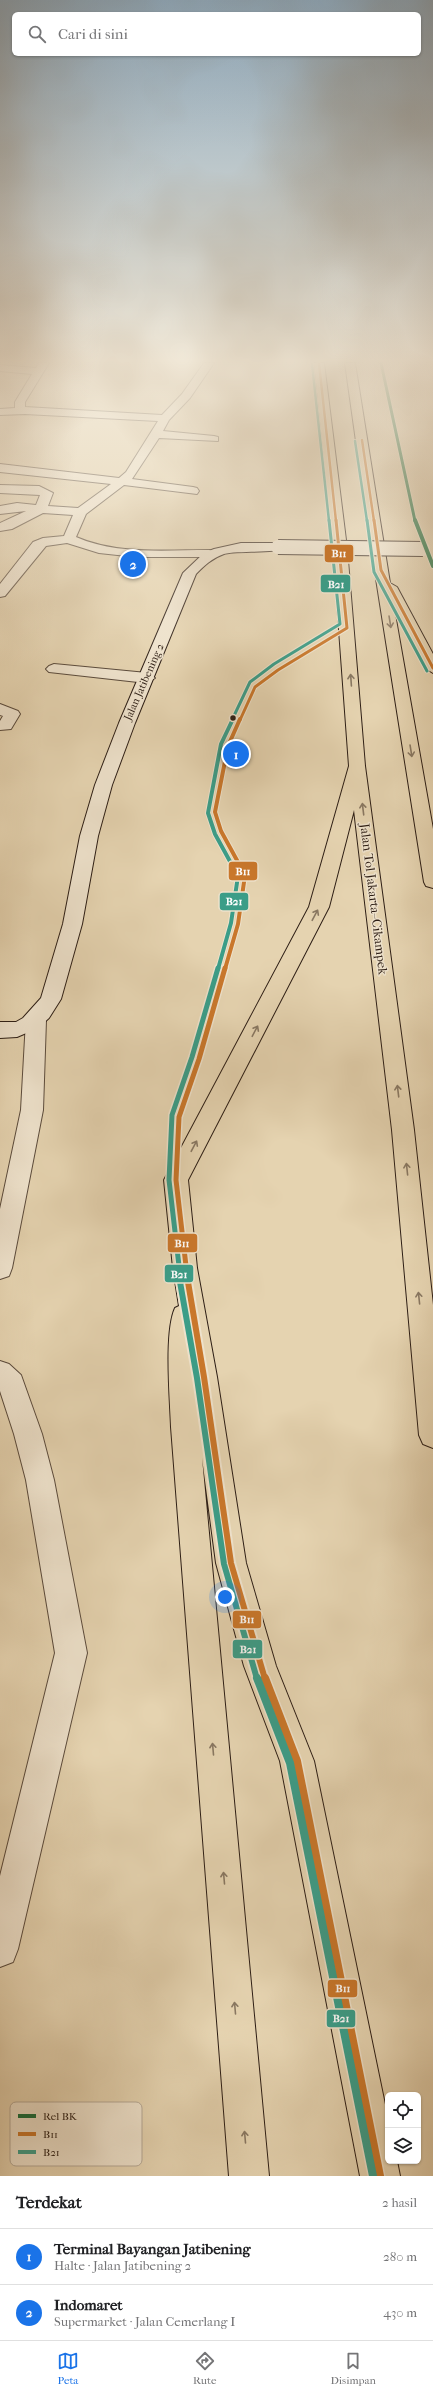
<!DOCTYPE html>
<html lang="id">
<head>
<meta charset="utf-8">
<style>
	body { margin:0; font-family:"IM FELL French Canon",serif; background:#f2f2f2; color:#202124 }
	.controls { position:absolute; right:12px; bottom:12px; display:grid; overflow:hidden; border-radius:6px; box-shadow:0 1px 3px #0004 }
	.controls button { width:36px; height:36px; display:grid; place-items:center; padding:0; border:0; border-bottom:1px solid #e0e0e0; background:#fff; color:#202124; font:20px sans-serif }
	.you { position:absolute; left:225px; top:1597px; width:14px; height:14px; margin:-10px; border:3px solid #fff; border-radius:50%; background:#1a73e8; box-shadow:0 0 0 6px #1a73e833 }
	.badge { display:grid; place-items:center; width:26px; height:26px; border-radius:50%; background:#1a73e8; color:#fff; font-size:13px; font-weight:700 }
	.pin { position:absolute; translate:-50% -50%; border:2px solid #fff; box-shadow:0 1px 4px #0006 }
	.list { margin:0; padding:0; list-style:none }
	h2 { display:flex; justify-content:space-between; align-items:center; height:52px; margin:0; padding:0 16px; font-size:17px }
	h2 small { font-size:13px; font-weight:400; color:#757577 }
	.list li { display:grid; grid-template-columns:26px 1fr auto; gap:12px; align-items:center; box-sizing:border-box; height:56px; padding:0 16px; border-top:1px solid #e0e0e0 }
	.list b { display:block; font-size:15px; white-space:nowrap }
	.list p { margin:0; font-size:13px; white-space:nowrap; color:#757577 }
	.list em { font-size:13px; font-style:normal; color:#757577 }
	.icon { flex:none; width:22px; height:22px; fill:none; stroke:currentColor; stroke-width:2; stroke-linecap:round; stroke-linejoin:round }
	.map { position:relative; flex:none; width:433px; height:2176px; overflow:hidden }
	.search { position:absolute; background:#fff; box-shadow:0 1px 3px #0004; left:12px; right:12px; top:12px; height:44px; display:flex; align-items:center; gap:10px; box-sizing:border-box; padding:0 14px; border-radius:6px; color:#757577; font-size:15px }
	.sheet { height:164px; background:#fff }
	nav { display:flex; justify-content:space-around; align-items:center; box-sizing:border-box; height:56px; border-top:1px solid #e0e0e0; background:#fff; font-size:11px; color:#757577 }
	nav a { display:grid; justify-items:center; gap:2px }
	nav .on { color:#1a73e8 }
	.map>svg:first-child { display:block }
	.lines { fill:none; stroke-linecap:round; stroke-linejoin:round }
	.street-casing { stroke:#5b4b3c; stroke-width:2 }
	.secondary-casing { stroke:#2d1e15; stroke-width:2 }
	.highway-casing { stroke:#2d1e15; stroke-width:2 }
	.street { fill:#eee2cc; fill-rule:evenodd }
	.secondary { fill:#eee2cc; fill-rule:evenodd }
	.highway { fill:#e5d3b0; fill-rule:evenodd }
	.secondary-bridge-casing { stroke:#2d1e15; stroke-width:16; stroke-linecap:butt }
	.secondary-bridge { stroke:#eee2cc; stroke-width:14 }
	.bus-1-far5-casing { stroke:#eee2cc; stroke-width:4 }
	.bus-1-far4-casing { stroke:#eee2cc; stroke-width:5 }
	.bus-1-far3-casing { stroke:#eee2cc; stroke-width:6 }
	.bus-1-far2-casing { stroke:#eee2cc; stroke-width:8 }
	.bus-1-far1-casing { stroke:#eee2cc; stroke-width:10 }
	.bus-1-casing { stroke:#eee2cc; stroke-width:11 }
	.bus-2-far5-casing { stroke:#eee2cc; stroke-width:4 }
	.bus-2-far4-casing { stroke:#eee2cc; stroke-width:5 }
	.bus-2-far3-casing { stroke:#eee2cc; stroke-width:6 }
	.bus-2-far2-casing { stroke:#eee2cc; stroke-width:8 }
	.bus-2-far1-casing { stroke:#eee2cc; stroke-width:10 }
	.bus-2-casing { stroke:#eee2cc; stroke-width:11 }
	.bus-1-far5 { stroke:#c9772b; stroke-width:2.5 }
	.bus-1-far4 { stroke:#c9772b; stroke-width:3 }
	.bus-1-far3 { stroke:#c9772b; stroke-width:4 }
	.bus-1-far2 { stroke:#c9772b; stroke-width:5 }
	.bus-1-far1 { stroke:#c9772b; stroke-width:6 }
	.bus-1 { stroke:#c9772b; stroke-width:8 }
	.bus-2-far5 { stroke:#3b9d88; stroke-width:2.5 }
	.bus-2-far4 { stroke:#3b9d88; stroke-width:3 }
	.bus-2-far3 { stroke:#3b9d88; stroke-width:4 }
	.bus-2-far2 { stroke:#3b9d88; stroke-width:5 }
	.bus-2-far1 { stroke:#3b9d88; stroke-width:6 }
	.bus-2 { stroke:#3b9d88; stroke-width:8 }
	.rail-1-far1-casing { stroke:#eee2cc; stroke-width:4.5 }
	.rail-1-casing { stroke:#eee2cc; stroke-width:6 }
	.rail-1-far1 { stroke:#0e6938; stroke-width:3 }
	.rail-1 { stroke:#0e6938; stroke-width:4 }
	.oneway { stroke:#897862 }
	.bus-dot { fill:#2d1e15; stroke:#eee2cc; stroke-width:1.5 }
	.labels { text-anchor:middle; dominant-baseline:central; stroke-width:3; stroke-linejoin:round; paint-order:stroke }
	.far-street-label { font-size:11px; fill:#2d1e15; stroke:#eee2cc }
	.street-label { font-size:13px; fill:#2d1e15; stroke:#eee2cc }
	.key { fill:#eee2cc; stroke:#b4a795; stroke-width:1 }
	.key-label { font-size:11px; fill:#2d1e15 }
	.line-badge { stroke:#eee2cc; stroke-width:1.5 }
	.badge-label { font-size:11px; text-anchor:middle; font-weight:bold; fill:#fff }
</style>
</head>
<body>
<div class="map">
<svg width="433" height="2176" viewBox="0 0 433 2176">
	<rect width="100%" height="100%" fill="#e5d3b0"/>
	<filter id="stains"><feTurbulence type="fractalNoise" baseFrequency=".005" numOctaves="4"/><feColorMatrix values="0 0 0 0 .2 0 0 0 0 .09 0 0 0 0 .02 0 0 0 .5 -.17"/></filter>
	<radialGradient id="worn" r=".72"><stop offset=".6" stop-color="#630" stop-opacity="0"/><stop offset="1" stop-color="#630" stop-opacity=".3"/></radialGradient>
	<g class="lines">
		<defs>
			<path id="street" d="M39,363H49L25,402V407L162,415L182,394L204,363H214L190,398L169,420L163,431L214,436L218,437V441L159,438L132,479L193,487L197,488L199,491L197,494L124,485L86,514L76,537C117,555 166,550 209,550L214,551L216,554L214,557H136L99,553L67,543L46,546L5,596L0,597V584L33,542L43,538L64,536L73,515L43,513L12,529L0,531V523L26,511L0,514V506L17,503L36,505L40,495L0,493V485L39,486L53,493L48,506L78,508L111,484L0,472V464L119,478L126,472L158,421L25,414L0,415V409L15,408V402L32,374L0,371V365L36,368Z
				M54,664L147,673L155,678L147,683L49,672L46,669L49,666Z
				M0,704L18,711L20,714L11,729L0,730V721L3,716L0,715Z
				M36,1013L43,1015L46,1020L43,1110L12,1268L9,1276L0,1279V1209L21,1110L26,1020L29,1015Z
				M0,1361L9,1364L21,1375L42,1434L54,1480L87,1653L18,1949L13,1962L0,1967V1876L55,1653L26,1480L14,1434L0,1391Z"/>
			<path id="secondary" d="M241,543H278L285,547C280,554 236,550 224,554C212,558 204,566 196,574L135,723L112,785L98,836L82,924L61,999L49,1018L38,1028L17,1037L0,1038V1022H16L23,1018L41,998L63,924L80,836L95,785L119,723L183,573L204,553L214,549Z"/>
			<path id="highway" d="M314,363H324L347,548L365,766L414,1130L433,1305V1448L423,1444L419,1435L392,1130L354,810L329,907L188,1180L197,1268L217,1377L246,1563L276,1666L314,1761L388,2119V2161H397L400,2176H360L280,1761L244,1666L216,1563L202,1458L269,2176H229L171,1427C170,1398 164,1332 175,1308L179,1306L173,1268L164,1180L309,907L349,766L333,548Z
				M345,363H355L390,583L397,587L433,654V673L425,668L394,608L433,829V888L426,886L424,882L370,541Z"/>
		</defs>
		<use href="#street" class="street-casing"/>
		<use href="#secondary" class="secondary-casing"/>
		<use href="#highway" class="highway-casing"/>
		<use href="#street" class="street"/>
		<use href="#secondary" class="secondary"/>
		<use href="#highway" class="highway"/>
		<defs>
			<path id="secondary-bridge" d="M278,547L423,549"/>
		</defs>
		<use href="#secondary-bridge" class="secondary-bridge-casing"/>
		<use href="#secondary-bridge" class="secondary-bridge"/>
		<defs>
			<path id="bus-1-far5" d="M319,363L336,521
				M362,440L374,521"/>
			<path id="bus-1-far4" d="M374,520L381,570L433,668
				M240,720L255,687L278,670L347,628L336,520"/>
			<path id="bus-1-far3" d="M225,969L238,924L245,875L221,831L215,812L228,746L240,719"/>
			<path id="bus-1-far2" d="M188,1283L176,1180L179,1117L199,1059L225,968"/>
			<path id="bus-1-far1" d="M188,1282L204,1377L231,1563L265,1679"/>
			<path id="bus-1" d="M265,1678L297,1761L380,2176"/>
			<path id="bus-2-far5" d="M312,364L329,521
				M355,441L367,521"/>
			<path id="bus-2-far4" d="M367,520L374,572L427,671
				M232,720L250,682L274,664L340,624L329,520"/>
			<path id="bus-2-far3" d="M218,969L231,923L238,876L215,834L208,813L221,744L233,719"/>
			<path id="bus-2-far2" d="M181,1283L169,1180L172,1115L192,1057L218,968"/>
			<path id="bus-2-far1" d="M180,1282L197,1378L224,1564L257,1679"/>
			<path id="bus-2" d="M257,1678L290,1763L373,2176"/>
		</defs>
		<use href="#bus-1-far5" class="bus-1-far5-casing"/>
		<use href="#bus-1-far4" class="bus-1-far4-casing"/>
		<use href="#bus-1-far3" class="bus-1-far3-casing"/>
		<use href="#bus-1-far2" class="bus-1-far2-casing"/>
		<use href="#bus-1-far1" class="bus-1-far1-casing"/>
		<use href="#bus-1" class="bus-1-casing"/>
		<use href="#bus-2-far5" class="bus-2-far5-casing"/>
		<use href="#bus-2-far4" class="bus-2-far4-casing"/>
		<use href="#bus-2-far3" class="bus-2-far3-casing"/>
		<use href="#bus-2-far2" class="bus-2-far2-casing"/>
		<use href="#bus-2-far1" class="bus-2-far1-casing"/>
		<use href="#bus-2" class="bus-2-casing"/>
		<use href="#bus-1-far5" class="bus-1-far5"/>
		<use href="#bus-1-far4" class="bus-1-far4"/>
		<use href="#bus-1-far3" class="bus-1-far3"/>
		<use href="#bus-1-far2" class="bus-1-far2"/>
		<use href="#bus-1-far1" class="bus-1-far1"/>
		<use href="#bus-1" class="bus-1"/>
		<use href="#bus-2-far5" class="bus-2-far5"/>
		<use href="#bus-2-far4" class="bus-2-far4"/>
		<use href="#bus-2-far3" class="bus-2-far3"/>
		<use href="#bus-2-far2" class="bus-2-far2"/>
		<use href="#bus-2-far1" class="bus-2-far1"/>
		<use href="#bus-2" class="bus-2"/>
		<defs>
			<path id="rail-1-far1" d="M381,363L415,521"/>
			<path id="rail-1" d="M415,520L433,566"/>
		</defs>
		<use href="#rail-1-far1" class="rail-1-far1-casing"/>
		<use href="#rail-1" class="rail-1-casing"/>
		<use href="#rail-1-far1" class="rail-1-far1"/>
		<use href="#rail-1" class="rail-1"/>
	</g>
	<defs><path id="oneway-shaft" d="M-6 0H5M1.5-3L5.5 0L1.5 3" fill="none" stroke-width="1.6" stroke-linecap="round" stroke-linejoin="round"/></defs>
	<g class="oneway">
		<use href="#oneway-shaft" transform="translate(390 622) rotate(81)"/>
		<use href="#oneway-shaft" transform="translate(351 680) rotate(-94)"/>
		<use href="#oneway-shaft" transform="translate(411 751) rotate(81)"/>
		<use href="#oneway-shaft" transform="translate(363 809) rotate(-97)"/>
		<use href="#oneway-shaft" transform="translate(315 915) rotate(-62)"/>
		<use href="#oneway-shaft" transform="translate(255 1031) rotate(-62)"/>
		<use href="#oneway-shaft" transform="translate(398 1091) rotate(-97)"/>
		<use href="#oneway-shaft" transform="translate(194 1146) rotate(-62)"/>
		<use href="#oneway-shaft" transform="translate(407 1169) rotate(-96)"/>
		<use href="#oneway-shaft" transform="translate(419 1298) rotate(-96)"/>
		<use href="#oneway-shaft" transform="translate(213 1749) rotate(-95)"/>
		<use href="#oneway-shaft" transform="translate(224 1878) rotate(-95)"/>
		<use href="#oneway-shaft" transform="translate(235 2008) rotate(-95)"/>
		<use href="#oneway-shaft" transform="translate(245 2137) rotate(-95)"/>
	</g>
	<linearGradient id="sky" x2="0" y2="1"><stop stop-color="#8da8bc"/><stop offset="0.54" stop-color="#f3ebdb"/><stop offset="1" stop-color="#f3ebdb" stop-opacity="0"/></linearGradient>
	<rect width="433" height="668" fill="url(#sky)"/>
	<circle class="bus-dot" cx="233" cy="718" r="3.5"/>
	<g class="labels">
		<g class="far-street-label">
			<text transform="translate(144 682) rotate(-66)">Jalan Jatibening 2</text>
		</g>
		<g class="street-label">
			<text transform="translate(374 899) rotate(83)">Jalan Tol Jakarta–Cikampek</text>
		</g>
	</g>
	<rect x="10" y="2102" width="132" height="64" rx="6" class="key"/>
	<rect x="18" y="2114" width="18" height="4" fill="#0e6938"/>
	<rect x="18" y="2132" width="18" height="4" fill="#c9772b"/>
	<rect x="18" y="2150" width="18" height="4" fill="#3b9d88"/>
	<g class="key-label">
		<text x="43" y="2120">Rel BK</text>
		<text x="43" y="2138">B11</text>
		<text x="43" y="2156">B21</text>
	</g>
	<g class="line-badge">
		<rect x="324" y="544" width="30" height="19" rx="4" fill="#c9772b"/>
		<rect x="320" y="574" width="31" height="19" rx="4" fill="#3b9d88"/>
		<rect x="228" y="861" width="30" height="20" rx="4" fill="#c9772b"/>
		<rect x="219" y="892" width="30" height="19" rx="4" fill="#3b9d88"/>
		<rect x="167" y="1233" width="31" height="20" rx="4" fill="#c9772b"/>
		<rect x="164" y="1264" width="30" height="19" rx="4" fill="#3b9d88"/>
		<rect x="232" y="1610" width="30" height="19" rx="4" fill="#c9772b"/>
		<rect x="232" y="1639" width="31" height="20" rx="4" fill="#3b9d88"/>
		<rect x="327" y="1979" width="31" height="19" rx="4" fill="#c9772b"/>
		<rect x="326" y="2009" width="30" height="19" rx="4" fill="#3b9d88"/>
	</g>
	<g class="badge-label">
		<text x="339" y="557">B11</text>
		<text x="336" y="588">B21</text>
		<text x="243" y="875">B11</text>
		<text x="234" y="905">B21</text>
		<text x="182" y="1247">B11</text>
		<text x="179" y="1278">B21</text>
		<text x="247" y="1623">B11</text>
		<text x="248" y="1653">B21</text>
		<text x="343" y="1992">B11</text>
		<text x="341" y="2022">B21</text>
	</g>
	<rect width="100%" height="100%" filter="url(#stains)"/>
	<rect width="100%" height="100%" fill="url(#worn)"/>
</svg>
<div class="controls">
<button><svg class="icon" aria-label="locate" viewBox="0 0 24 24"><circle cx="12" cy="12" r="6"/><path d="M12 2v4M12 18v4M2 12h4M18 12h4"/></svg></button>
<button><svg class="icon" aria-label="layers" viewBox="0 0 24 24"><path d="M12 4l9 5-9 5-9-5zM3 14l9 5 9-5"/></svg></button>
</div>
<div class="you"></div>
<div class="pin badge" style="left:236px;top:754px">1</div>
<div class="pin badge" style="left:133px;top:564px">2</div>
<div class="search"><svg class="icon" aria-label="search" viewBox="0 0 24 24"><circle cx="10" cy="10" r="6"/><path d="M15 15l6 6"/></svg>Cari di sini</div>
</div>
<section class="sheet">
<h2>Terdekat<small>2 hasil</small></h2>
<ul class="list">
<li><span class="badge">1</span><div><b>Terminal Bayangan Jatibening</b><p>Halte · Jalan Jatibening 2</p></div><em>280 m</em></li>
<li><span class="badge">2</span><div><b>Indomaret</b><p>Supermarket · Jalan Cemerlang I</p></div><em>430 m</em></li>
</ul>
</section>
<nav>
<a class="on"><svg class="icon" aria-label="map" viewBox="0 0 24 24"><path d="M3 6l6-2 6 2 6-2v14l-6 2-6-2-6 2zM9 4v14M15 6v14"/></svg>Peta</a>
<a><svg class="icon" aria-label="directions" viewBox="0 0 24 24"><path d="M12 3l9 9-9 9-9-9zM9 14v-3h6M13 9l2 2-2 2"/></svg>Rute</a>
<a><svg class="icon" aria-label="saved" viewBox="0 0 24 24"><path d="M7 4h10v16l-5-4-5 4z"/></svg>Disimpan</a>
</nav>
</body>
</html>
